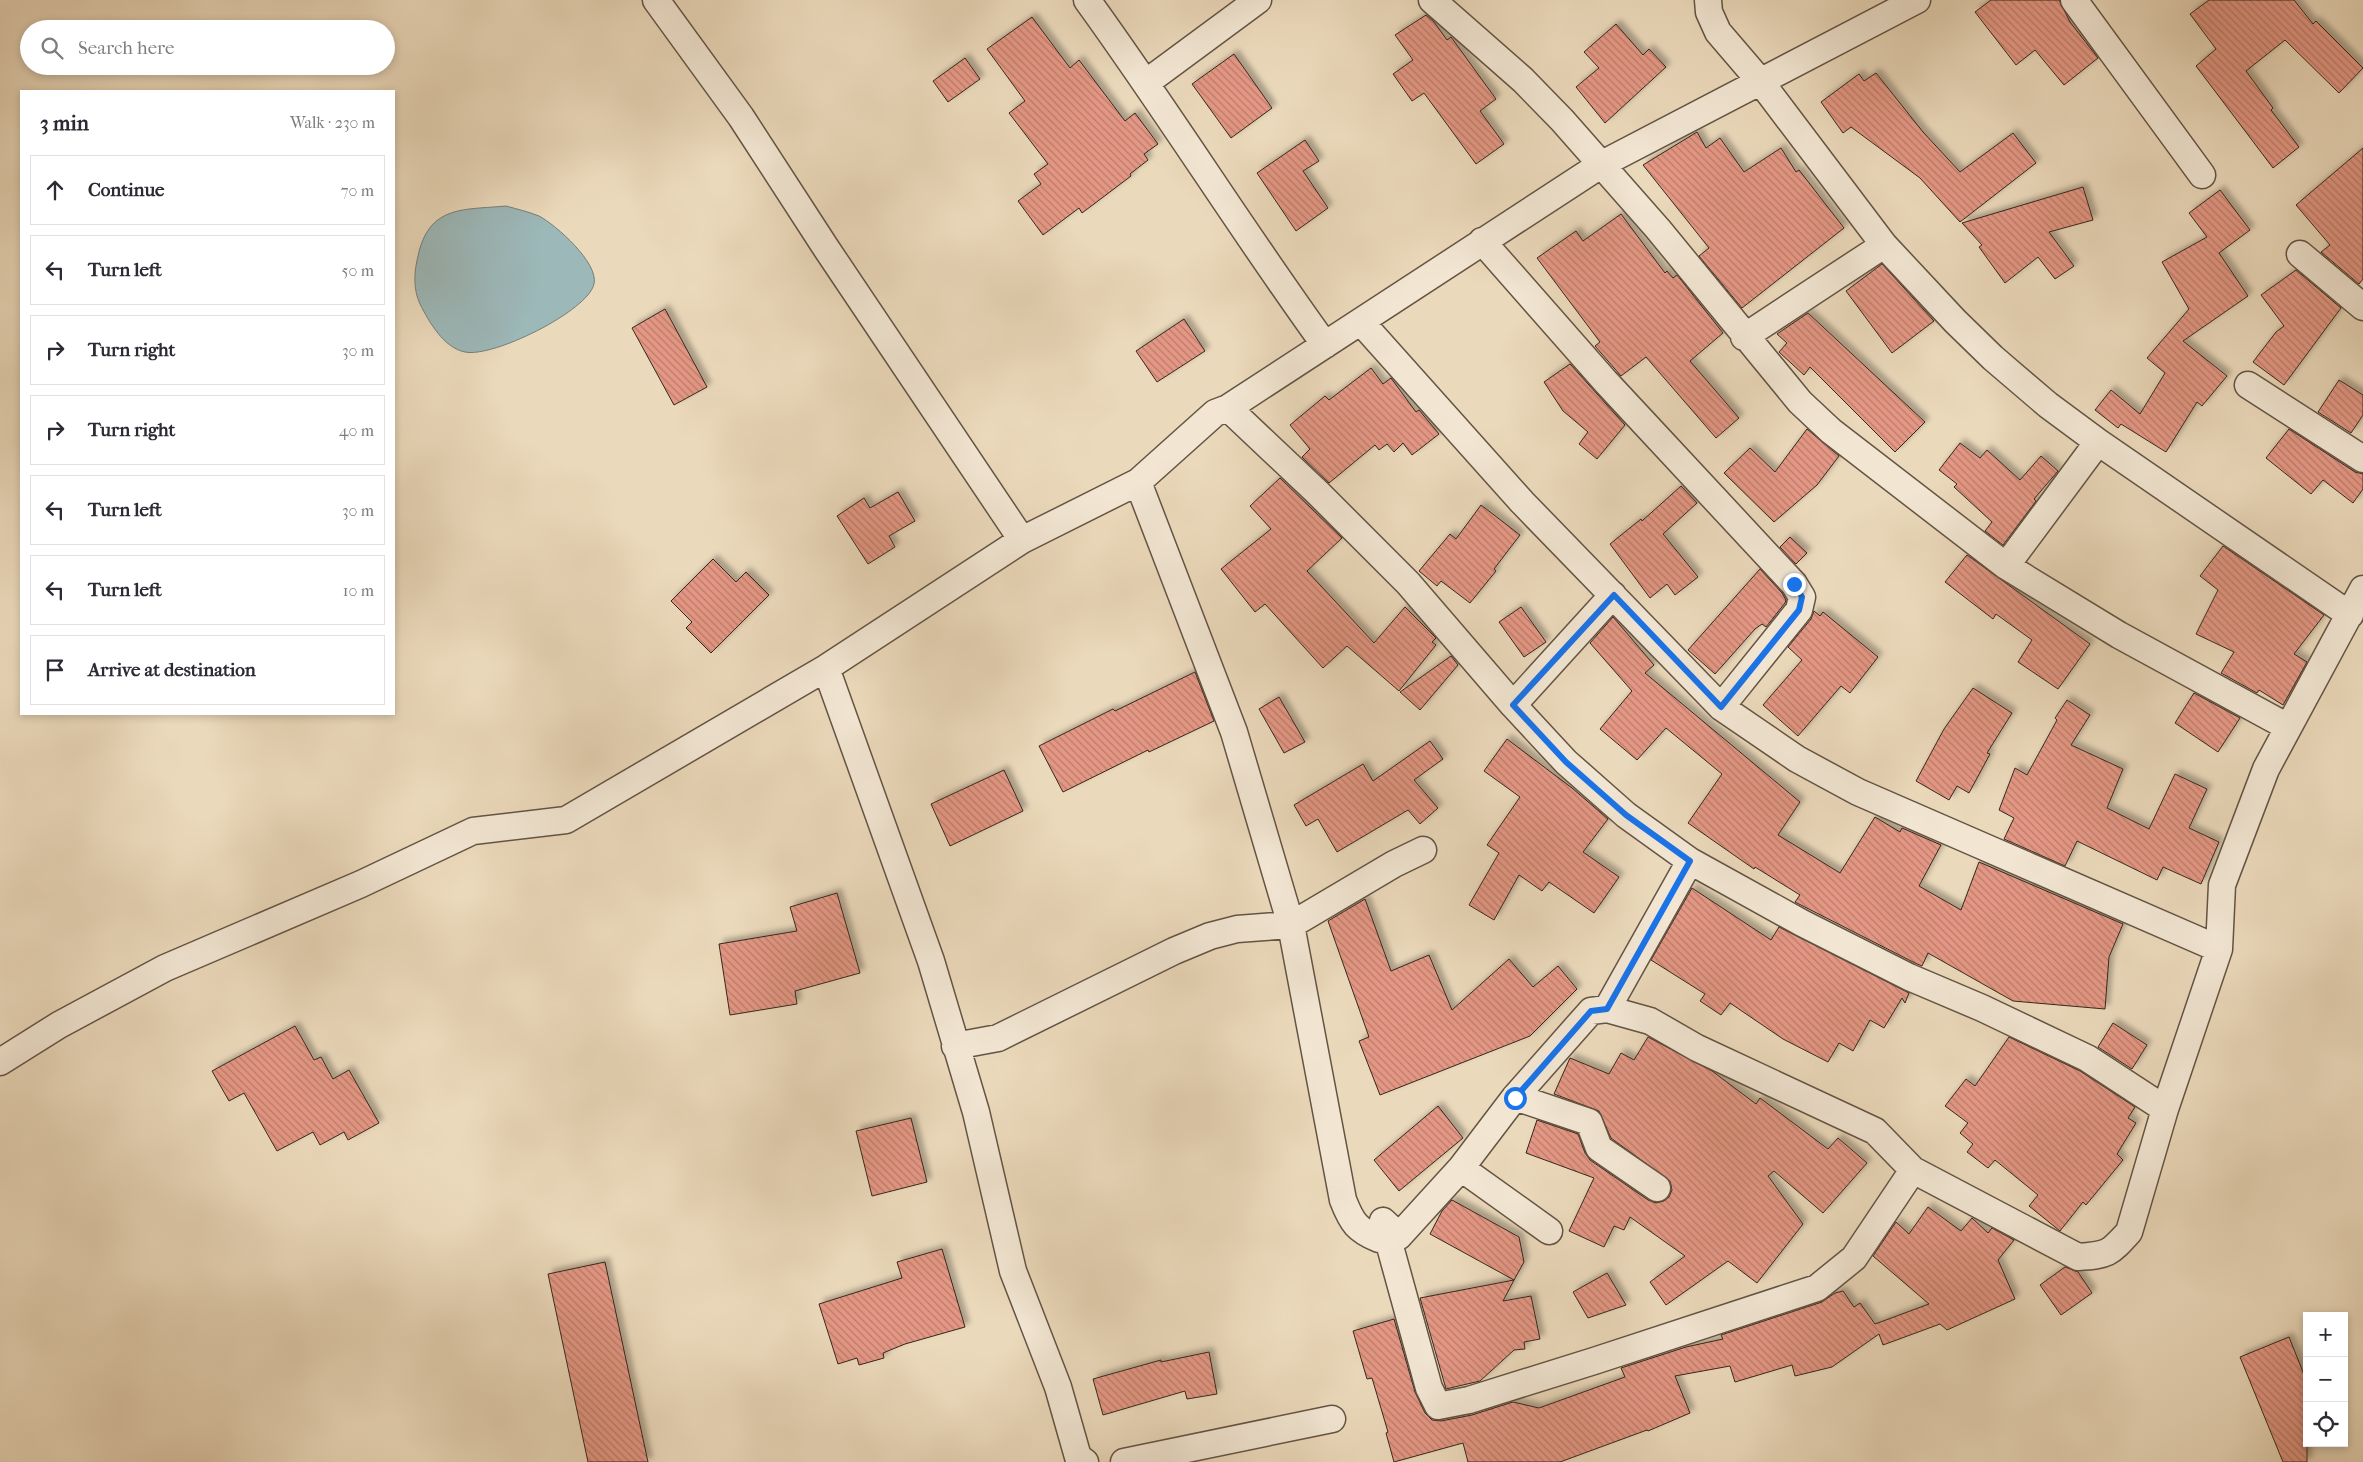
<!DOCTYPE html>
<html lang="en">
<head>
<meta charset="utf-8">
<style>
	body { margin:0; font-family:"IM FELL French Canon",serif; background:#f7f7f7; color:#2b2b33 }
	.controls { position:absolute; right:15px; bottom:15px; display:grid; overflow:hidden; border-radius:0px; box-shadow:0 2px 8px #0003 }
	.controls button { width:45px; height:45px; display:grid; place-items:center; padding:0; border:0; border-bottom:1px solid #e1e1e2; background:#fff; color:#2b2b33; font:25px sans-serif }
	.stop { position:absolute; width:15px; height:15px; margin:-11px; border:4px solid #1a73e8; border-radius:50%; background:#fff }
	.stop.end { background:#1a73e8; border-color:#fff; box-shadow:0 1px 5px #0008 }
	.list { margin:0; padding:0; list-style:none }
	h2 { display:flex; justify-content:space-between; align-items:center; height:65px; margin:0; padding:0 20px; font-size:21px }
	h2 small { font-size:16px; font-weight:400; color:#7c7c81 }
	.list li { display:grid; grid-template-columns:32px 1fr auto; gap:15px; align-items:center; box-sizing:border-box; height:70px; margin:0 10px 10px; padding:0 10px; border:1px solid #e1e1e2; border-radius:0px }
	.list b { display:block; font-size:19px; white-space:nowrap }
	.list em { font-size:16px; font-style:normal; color:#7c7c81 }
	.icon { flex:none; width:28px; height:28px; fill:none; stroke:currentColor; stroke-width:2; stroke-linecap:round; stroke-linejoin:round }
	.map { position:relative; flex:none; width:2363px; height:1462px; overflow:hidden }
	.search { position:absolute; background:#fff; box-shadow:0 2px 8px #0003; left:20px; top:20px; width:375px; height:55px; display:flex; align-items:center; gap:12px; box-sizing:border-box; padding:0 18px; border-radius:28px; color:#7c7c81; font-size:19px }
	.panel { position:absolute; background:#fff; box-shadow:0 2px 8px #0003; left:20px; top:90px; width:375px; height:625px; border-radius:0px }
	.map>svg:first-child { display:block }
	.water { fill:#9cb8b9; stroke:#737e7a }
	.building { fill:url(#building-back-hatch); stroke:#36281c; filter:url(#shadow) }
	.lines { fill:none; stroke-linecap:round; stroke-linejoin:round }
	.minor-casing { stroke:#635444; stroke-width:29 }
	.minor { stroke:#f2e6d3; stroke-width:26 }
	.route { stroke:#1a73e8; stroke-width:6 }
</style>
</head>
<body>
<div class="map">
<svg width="2363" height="1462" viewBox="0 0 2363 1462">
	<defs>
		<pattern id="building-back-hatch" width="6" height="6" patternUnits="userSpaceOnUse" patternTransform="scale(1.25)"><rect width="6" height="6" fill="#e49784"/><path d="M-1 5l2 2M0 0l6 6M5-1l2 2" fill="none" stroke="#ba7b6b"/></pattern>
		<filter id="shadow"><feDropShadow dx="4.5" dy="-4.5" stdDeviation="2.5" flood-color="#0004"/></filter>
	</defs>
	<rect width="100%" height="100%" fill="#ebd9bb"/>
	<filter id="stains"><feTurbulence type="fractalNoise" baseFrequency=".004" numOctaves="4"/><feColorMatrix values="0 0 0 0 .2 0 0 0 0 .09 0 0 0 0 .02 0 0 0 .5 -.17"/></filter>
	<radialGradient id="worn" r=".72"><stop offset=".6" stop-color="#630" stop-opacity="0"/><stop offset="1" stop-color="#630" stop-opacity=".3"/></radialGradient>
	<path class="water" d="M506,206C517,209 529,212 539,216C556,225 599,263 594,284C588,311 493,358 465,352C444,348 429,322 420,304C413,289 414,272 418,256C429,205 463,210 506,206Z"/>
	<path class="building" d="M1991,0H2059L2070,22L2098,58L2064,85L2035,50L2016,65L1975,12Z
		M2209,0H2294L2313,24L2316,21L2363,68L2339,93L2285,40L2246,71L2273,108L2271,110L2299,147L2273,168L2196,66L2216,49L2190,14Z
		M1426,15L1434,22L1447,40L1451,37L1496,99L1480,111L1504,144L1476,164L1424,93L1412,101L1393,74L1413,60L1395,35Z
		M1032,17L1070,68L1079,60L1125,121L1135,113L1158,144L1144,154L1148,160L1130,174L1131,176L1082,213L1079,208L1043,235L1018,201L1041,184L1034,174L1048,164L1009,113L1025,101L987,49Z
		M1616,24L1643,55L1649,49L1666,67L1605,123L1576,87L1599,68L1584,52Z
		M1234,54L1272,108L1231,138L1192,84Z
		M965,58L980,79L948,102L933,81Z
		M1876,73L1923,132L1960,172L2013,133L2036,163L1960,222L1920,178L1851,127L1843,133L1821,102L1859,74L1864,81Z
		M1697,132L1706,148L1720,138L1744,172L1781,148L1796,172L1799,170L1844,228L1742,308L1699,256L1709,248L1643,165Z
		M1305,140L1319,161L1303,171L1328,208L1296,231L1257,173Z
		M2363,148V279L2359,284L2321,252L2330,245L2296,205Z
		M2083,187L2093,220L2049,232L2074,266L2055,279L2038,257L2005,283L1979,247L1982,245L1962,223Z
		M2220,190L2250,230L2219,253L2248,296L2183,341L2227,376L2202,406L2197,402L2166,452L2121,424L2118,428L2095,410L2111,390L2140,414L2165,373L2147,358L2189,309L2162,262L2207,237L2189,213Z
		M1621,214L1665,273L1667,271L1673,278L1677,275L1723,333L1690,361L1739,418L1716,438L1646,357L1621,376L1595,346L1600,342L1537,258L1576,231L1583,241Z
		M1882,264L1934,321L1892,353L1846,291Z
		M2296,270L2341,308L2284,385L2253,362L2276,332L2284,326L2261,295Z
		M665,309L707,387L674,405L632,328Z
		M1808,313L1925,422L1895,452L1810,367L1804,375L1779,352L1787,343L1777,334Z
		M1184,319L1205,351L1157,382L1136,351Z
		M1570,364L1625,425L1597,459L1579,444L1588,432L1563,411L1544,382Z
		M1371,368L1383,384L1391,378L1416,412L1419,410L1439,434L1412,455L1403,443L1394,452L1387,444L1379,450L1375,445L1329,483L1302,457L1310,449L1290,425L1325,396L1329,400Z
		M2339,380L2363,395V415L2351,433L2318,412Z
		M1807,429L1839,456L1817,485L1774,522L1724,473L1750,448L1775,472Z
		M2289,429L2355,472L2363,474V489L2353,503L2323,480L2311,494L2266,458Z
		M1960,443L1980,458L1987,450L2020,480L2041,456L2058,471L2034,499L2036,501L2003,545L1985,531L1992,522L1954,487L1957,484L1939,470Z
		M1280,478L1342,538L1307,571L1374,643L1405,607L1436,638L1432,642L1436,645L1399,691L1347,646L1323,668L1265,604L1255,612L1221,569L1271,529L1250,506Z
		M1681,486L1697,503L1663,534L1698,577L1675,595L1667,584L1650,598L1610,544L1641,519L1642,521Z
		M898,492L915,521L889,536L895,547L868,564L837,516L864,498L870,508Z
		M1481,505L1520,535L1494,569L1496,571L1470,603L1441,581L1437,586L1419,571L1450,534L1456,539Z
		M1790,537L1807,553L1796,564L1780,547Z
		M2223,546L2324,615L2294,654L2307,662L2283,705L2259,690L2257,693L2221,673L2234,652L2196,634L2218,590L2200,576Z
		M1967,555L2090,644L2058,689L2018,662L2032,640L1996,614L1993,619L1945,582Z
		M713,559L736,582L746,572L769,595L711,653L686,628L692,622L671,601Z
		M1760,569L1782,593L1786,600L1785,603L1766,627L1762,624L1755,629L1715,674L1688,650Z
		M1521,607L1546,642L1524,657L1499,622Z
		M1814,611L1820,616L1823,612L1878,657L1850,693L1841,686L1798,736L1763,705L1802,660L1788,647L1811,619Z
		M1613,617L1654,665L1645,673L1800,802L1778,835L1840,873L1875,817L1900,832L1902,828L1941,845L1919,886L1961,910L1979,862L2123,924L2109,957L2105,1009L2013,1001L1928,953L1922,966L1915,963L1795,902L1800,895L1755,867L1754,869L1688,823L1722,774L1666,728L1637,760L1600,729L1632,691L1590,643Z
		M1451,656L1458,665L1420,710L1400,692Z
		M1195,672L1214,721L1149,752L1148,750L1063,792L1039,746L1113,709L1115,711Z
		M1973,688L2012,713L1987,753L1990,754L1969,793L1957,786L1949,800L1916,781L1944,729Z
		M2194,693L2240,718L2218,752L2175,723Z
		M1279,697L1305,742L1284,753L1259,709Z
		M2067,700L2090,715L2071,745L2123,769L2107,808L2149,829L2175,774L2207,789L2189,828L2219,842L2201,884L2163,867L2157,880L2077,841L2065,866L2004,839L2014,818L1999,810L2015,768L2027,775L2057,720L2055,718Z
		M1507,739L1572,788L1608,819L1583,852L1619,877L1594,913L1549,882L1542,891L1519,875L1494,920L1469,905L1499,853L1487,845L1520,797L1484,771Z
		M1430,741L1443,759L1414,780L1438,808L1420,824L1408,810L1337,852L1318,819L1306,826L1294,805L1363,764L1373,781Z
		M1004,770L1023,811L950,846L931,804Z
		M1692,888L1771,940L1779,927L1909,993L1905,1003L1902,998L1884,1028L1870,1020L1853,1051L1839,1043L1828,1062L1783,1039L1730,1003L1721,1015L1700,1001L1705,994L1651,960Z
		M837,893L860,973L795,991L797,1004L730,1015L719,944L797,931L790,907Z
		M1365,899L1391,971L1429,955L1452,1010L1509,959L1533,987L1558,966L1577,989L1530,1036L1380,1095L1359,1041L1369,1037L1328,921Z
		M2113,1023L2147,1045L2132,1069L2098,1047Z
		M295,1026L314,1060L321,1057L333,1079L349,1070L379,1123L348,1140L344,1132L320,1145L313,1132L277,1151L244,1093L229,1101L212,1071Z
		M1648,1037L1712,1071L1756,1104L1760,1098L1828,1149L1838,1138L1867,1163L1823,1213L1774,1171L1768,1176L1803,1224L1757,1283L1728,1261L1666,1305L1650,1282L1685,1256L1630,1217L1624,1230L1614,1226L1604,1247L1569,1231L1594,1178L1526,1153L1537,1120L1578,1134L1585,1153L1590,1160L1648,1200L1656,1203L1664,1201L1669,1197L1672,1190L1670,1181L1611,1138L1599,1111L1554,1094L1570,1058L1609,1074L1621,1053L1634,1060Z
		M2009,1037L2080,1071L2135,1107L2128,1118L2136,1123L2117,1154L2123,1160L2086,1205L2083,1202L2060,1231L2029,1206L2038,1195L1995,1160L1988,1168L1967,1152L1973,1144L1960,1133L1968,1123L1945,1106L1966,1079L1975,1086Z
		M1438,1106L1463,1138L1399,1191L1374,1160Z
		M911,1118L927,1182L872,1196L856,1131Z
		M1452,1200L1519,1237L1524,1262L1514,1280L1430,1234L1442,1211Z
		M1928,1207L1961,1231L1972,1218L1988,1233L1992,1228L2014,1240L1998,1260L2015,1299L1947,1330L1940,1324L1883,1345L1879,1334L1832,1367L1795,1376L1792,1365L1735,1382L1730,1366L1675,1376L1690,1413L1648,1431L1647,1430L1560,1462H1468L1463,1443L1394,1462L1386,1433L1388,1432L1372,1378L1367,1379L1353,1331L1394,1319L1415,1392L1425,1413L1432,1420L1441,1421L1472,1415L1513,1402L1539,1408L1625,1377L1621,1368L1686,1347L1723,1339L1721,1335L1822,1302L1835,1293L1843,1291L1854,1307L1860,1303L1875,1324L1929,1304L1873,1256L1896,1222L1909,1234Z
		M942,1249L965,1327L905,1344L883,1353L884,1358L859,1365L857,1358L838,1364L819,1304L902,1278L897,1262Z
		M605,1262L648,1462H588L548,1274Z
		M2065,1267L2078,1272L2092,1293L2061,1315L2040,1285Z
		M1607,1273L1626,1305L1588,1318L1573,1292Z
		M1514,1280L1503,1301L1531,1296L1540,1339L1524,1342L1525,1349L1514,1350L1480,1381L1446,1389L1420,1298Z
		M2289,1337L2307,1382V1462H2283L2240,1357Z
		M1209,1352L1217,1394L1187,1399L1185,1391L1103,1415L1093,1379L1161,1360V1362Z"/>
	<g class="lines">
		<defs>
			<path id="minor" d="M656,0L741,117L826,248L1022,540
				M1087,0C1169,113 1243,232 1325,345
				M1432,0L1523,80L1562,120L1658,229L1800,402L1831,431L2006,566L2119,635L2288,727
				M1708,0L1709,12L1718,32L1760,81L1884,245L1955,321L1993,358L2048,405L2098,442L2350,615
				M2074,0L2202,175
				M1147,82L1258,0
				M1482,241L1606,382L1794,584L1802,597L1799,610L1721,707
				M2300,254L2363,307
				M1361,322L1522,502L1721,707L1797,759L1858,792L2219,949
				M1744,337L1884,245
				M2248,385L2363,459
				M1228,408L1317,492L1408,583L1513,705L1566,762L1626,815L1690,861L1802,923L1909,977L1982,1008L2087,1058L2165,1109
				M1138,482L1234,732L1291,925L1343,1200C1352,1223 1357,1230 1379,1239L1383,1221L1399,1236L1461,1168L1515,1097L1591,1011L1607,1009L1650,1021L1697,1048L1875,1131L1913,1170L2078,1257C2108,1255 2109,1254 2129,1232L2165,1109L2219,949L2222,885L2266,769L2363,589
				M2006,566L2098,442
				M826,668L931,961L976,1112L1013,1271L1058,1387L1078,1457L1085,1462
				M1513,705L1613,595
				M1607,1009L1690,861
				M955,1046L998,1038L1174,951L1210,936L1237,929L1291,925L1394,864L1423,850
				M0,1062L59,1025L165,968L361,884L473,831L566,820L826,668L1022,540L1138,482L1215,413L1228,408L1602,164L1917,0
				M1515,1097L1589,1122L1599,1148L1657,1188
				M1461,1168L1549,1231
				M1383,1221L1429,1388L1438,1406L1469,1400L1594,1361L1817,1288L1854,1258L1913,1170
				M1124,1462L1332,1419"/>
		</defs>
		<use href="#minor" class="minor-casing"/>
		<use href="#minor" class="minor"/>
	</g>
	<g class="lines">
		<path class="route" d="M1515,1098L1591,1011L1607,1009L1690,861L1626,815L1566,762L1513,705L1614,595L1721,707L1799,610L1802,597L1794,584"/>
	</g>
	<rect width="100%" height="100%" filter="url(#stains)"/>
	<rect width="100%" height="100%" fill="url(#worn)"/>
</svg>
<div class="controls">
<button>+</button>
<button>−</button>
<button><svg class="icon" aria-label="locate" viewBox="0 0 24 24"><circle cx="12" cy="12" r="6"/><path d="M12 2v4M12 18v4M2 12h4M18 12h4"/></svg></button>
</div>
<div class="stop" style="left:1515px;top:1098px"></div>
<div class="stop end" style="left:1794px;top:584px"></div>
<div class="search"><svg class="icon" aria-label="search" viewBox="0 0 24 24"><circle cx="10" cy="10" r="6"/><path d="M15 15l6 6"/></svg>Search here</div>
<section class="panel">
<h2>3 min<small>Walk · 230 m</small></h2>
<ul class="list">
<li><svg class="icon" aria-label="ahead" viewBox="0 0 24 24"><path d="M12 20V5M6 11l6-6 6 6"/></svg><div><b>Continue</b></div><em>70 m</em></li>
<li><svg class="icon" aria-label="left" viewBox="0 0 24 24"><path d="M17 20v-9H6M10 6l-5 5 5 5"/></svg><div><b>Turn left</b></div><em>50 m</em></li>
<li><svg class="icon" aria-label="right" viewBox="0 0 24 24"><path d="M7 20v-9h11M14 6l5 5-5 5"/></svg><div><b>Turn right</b></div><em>30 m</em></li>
<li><svg class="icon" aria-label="right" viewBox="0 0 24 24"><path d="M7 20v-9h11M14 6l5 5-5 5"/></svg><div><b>Turn right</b></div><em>40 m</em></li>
<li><svg class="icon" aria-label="left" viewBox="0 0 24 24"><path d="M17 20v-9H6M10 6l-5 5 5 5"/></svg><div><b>Turn left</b></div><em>30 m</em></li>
<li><svg class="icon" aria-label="left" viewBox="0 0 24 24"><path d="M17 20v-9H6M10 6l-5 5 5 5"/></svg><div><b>Turn left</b></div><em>10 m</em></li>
<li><svg class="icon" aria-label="arrive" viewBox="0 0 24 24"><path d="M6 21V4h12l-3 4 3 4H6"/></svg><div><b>Arrive at destination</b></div></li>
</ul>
</section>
</div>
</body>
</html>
